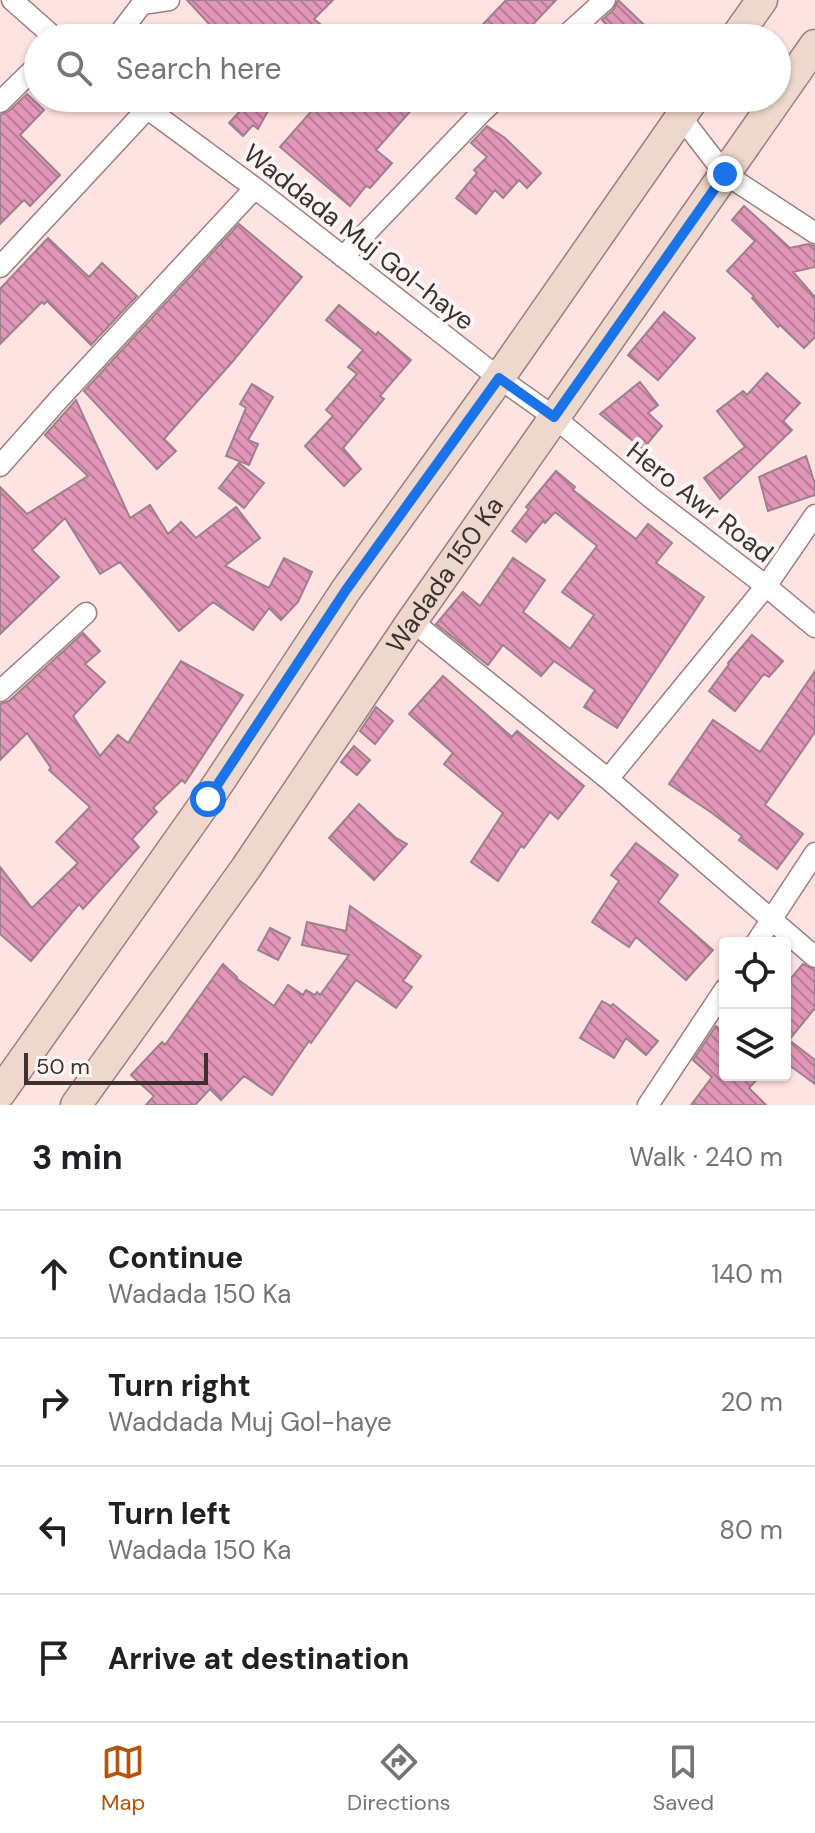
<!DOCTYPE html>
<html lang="en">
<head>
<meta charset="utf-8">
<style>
	body { margin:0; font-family:"DM Sans",sans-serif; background:#f2f2f2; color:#202124 }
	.controls { position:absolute; right:24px; bottom:24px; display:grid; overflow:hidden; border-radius:8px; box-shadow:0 2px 6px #0004 }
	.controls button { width:72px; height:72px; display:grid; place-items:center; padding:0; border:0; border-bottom:2px solid #e0e0e0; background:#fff; color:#202124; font:40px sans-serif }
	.scale { position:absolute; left:24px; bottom:20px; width:184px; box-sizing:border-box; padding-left:8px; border:4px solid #3d3030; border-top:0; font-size:22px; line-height:28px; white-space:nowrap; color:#3d3030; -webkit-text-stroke:6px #fdf6f6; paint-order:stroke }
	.stop { position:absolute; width:24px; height:24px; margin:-18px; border:6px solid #1a73e8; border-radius:50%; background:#fff }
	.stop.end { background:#1a73e8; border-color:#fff; box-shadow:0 2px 8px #0008 }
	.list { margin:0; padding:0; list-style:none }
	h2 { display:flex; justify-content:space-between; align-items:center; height:104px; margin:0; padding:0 32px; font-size:34px }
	h2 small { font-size:26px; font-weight:400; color:#757577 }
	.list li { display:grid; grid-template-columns:52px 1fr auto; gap:24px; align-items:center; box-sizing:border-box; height:128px; padding:0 32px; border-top:2px solid #e0e0e0 }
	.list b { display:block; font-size:30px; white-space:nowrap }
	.list p { margin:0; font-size:26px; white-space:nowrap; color:#757577 }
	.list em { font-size:26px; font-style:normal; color:#757577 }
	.icon { flex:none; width:44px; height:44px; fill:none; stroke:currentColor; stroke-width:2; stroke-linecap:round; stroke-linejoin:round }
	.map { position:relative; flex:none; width:815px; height:1105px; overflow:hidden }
	.search { position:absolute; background:#fff; box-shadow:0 2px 6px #0004; left:24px; right:24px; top:24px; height:88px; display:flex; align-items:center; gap:20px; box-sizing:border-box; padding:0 28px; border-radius:44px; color:#757577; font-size:30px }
	.sheet { height:616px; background:#fff }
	nav { display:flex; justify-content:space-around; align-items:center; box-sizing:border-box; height:112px; border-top:2px solid #e0e0e0; background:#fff; font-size:22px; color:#757577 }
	nav a { display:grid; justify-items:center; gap:4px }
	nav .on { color:#b45309 }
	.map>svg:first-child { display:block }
	.building { fill:url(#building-back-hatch); stroke:#9d818d; stroke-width:2 }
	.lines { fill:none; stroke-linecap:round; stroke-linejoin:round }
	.street-casing { stroke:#9d7e7d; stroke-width:23 }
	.secondary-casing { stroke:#9d7e7d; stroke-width:33 }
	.street { stroke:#fff; stroke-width:20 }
	.secondary { stroke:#eed8cd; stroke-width:30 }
	.route { stroke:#1a73e8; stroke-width:10 }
	.labels { text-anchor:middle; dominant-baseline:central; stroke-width:8; stroke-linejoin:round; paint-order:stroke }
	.street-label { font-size:26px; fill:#3d3030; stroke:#fdf6f6 }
</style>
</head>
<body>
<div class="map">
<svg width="815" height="1105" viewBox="0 0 815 1105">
	<defs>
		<pattern id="building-back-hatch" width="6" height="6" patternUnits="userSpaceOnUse" patternTransform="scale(2)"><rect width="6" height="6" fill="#e296b8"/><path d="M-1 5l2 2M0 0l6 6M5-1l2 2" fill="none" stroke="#b87b96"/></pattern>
	</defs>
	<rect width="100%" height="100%" fill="#ffe3e2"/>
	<path class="building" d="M187,0H333L314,19L337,38H222Z
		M506,0H556L520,38H470Z
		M618,0L658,38H620L602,20L614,9Z
		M27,94L44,110L20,135L60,175L30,206L24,200L0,224V115L9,111Z
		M252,98H275L258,129L253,125L243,136L229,123Z
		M323,98H422L376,150L392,163L370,188L366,186L350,206L280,147Z
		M487,126L505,138L541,173L527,188L519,180L503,198L495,190L476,214L456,198L477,173L474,170L487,157L471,143Z
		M744,206L790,248L808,244L815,246V267L793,272L815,297V337L804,348L780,325L778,327L752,298L754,296L727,271L755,241L732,220Z
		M239,224L302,277L233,361L164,439L176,451L157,469L84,391Z
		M48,238L89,277L102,263L137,296L91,345L47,301L44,304L42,302L0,344V289Z
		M339,305L376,335L378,332L411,360L380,396L384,399L343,448L361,469L344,486L305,446L333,416L326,410L357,374L348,367L363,350L326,320Z
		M664,312L695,338L658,380L628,355Z
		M767,373L800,403L783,421L792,430L720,499L704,478L745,447L717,411L743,391L747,395Z
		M640,382L658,405L648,413L662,426L643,449L600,414Z
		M252,384L273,397L248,440L258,444L249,465L226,456L246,408L240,404Z
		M76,400L130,518L150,505L168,534L181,522L196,538L236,507L260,538L225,566L269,588L284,558L312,572L298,602L281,620L269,608L253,630L213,602L179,631L120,562L100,574L65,518L32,550L59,577L0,634V487L27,514L88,476L45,435Z
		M806,456L815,484V495L768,511L759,477Z
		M239,463L264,483L244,508L219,488Z
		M556,471L575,487L573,490L636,539L648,524L672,543L656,563L704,597L617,728L584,707L595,690L554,661L541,676L503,645L488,665L436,624L463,592L480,606L513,558L545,580L523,612L570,649L594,615L562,592L597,546L555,512L545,523L543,521L526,542L512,531L529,509L526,507Z
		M83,633L100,651L85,664L105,682L73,716L100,756L118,735L128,743L181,661L243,695L185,783L182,780L153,808L157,812L132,839L139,847L83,909L79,904L31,961L0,934V867L32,908L78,863L56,842L90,807L49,770L51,768L27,733L0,760V704L9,701Z
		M752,635L783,661L769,677L764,674L735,711L709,691L729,664L728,663Z
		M815,671V732L765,805L803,834L777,869L739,840L742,836L712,813L669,784L713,720L760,752Z
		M443,676L512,737L517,731L584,786L558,819L550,812L524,848L521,846L498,881L471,862L503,813L444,764L453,753L409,714Z
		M376,707L393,721L375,744L360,731Z
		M354,746L370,760L357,775L341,762Z
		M359,804L396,838L407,844L374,880L329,838Z
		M636,843L678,875L658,902L713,950L686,980L636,937L629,947L592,922L619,881L611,875Z
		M350,906L421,956L403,981L412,987L396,1008L356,980L311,1043L309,1041L272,1095L244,1076L221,1100L210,1089L195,1105H146L154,1096L131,1075L162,1042L165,1045L223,964L237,977L236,978L274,1006L288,985L303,995L306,990L315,995L317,992L320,995L349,955L302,945L307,922L346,931Z
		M270,928L290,938L278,960L258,950Z
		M803,964L815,970V1008L789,1040L815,1060V1084L785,1062V985Z
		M602,1001L611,1006L613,1004L658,1041L646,1055L626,1038L614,1058L580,1038Z
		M716,1026L725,1033V1075H761L749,1088L766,1105H691L712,1077L693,1060Z"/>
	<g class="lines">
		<defs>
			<path id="street" d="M12,0L55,38
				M142,4L169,0
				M116,38L145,0
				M563,38L605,0
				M133,98L255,188L499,378L554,417L650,497L766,586L815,627
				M0,102L38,65
				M681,117L725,174L815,233
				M343,257L481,113L497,98
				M0,267L147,109
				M0,466L59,399L255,188
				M412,621L608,779L815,957
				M0,691L86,613
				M608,779L766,586L815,515
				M756,943L815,853
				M648,1105L725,989"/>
			<g id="secondary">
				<path d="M735,38L762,0"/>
				<path d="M0,1093L208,799L346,590L499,378L694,98"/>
				<path id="s1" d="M76,1105L246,868L412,621L815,45"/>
			</g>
		</defs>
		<use href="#street" class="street-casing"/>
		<use href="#secondary" class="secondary-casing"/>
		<use href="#street" class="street"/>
		<use href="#secondary" class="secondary"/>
	</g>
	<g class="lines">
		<path class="route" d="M208,799L346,590L499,378L554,417L725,174"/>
	</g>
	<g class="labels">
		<g class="street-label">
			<text transform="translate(359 237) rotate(38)">Waddada Muj Gol-haye</text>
			<text transform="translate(700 502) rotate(38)">Hero Awr Road</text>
			<text stroke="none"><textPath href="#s1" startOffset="646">Wadada 150 Ka</textPath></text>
		</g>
	</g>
</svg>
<div class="controls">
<button><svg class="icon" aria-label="locate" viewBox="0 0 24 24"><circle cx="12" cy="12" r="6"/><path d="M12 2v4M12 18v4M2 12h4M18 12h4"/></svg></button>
<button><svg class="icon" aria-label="layers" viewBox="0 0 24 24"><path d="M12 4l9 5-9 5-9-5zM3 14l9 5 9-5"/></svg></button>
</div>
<div class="scale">50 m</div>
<div class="stop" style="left:208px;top:799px"></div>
<div class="stop end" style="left:725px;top:174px"></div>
<div class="search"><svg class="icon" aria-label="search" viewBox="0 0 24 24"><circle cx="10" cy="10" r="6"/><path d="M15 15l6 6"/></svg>Search here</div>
</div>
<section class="sheet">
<h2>3 min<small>Walk · 240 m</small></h2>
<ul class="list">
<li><svg class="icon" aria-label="ahead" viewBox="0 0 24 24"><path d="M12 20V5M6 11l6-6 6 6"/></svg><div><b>Continue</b><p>Wadada 150 Ka</p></div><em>140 m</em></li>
<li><svg class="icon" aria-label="right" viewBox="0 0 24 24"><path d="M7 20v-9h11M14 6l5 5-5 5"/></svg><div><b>Turn right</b><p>Waddada Muj Gol-haye</p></div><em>20 m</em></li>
<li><svg class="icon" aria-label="left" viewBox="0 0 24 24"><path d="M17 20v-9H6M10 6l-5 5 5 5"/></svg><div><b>Turn left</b><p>Wadada 150 Ka</p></div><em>80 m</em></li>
<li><svg class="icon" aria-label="arrive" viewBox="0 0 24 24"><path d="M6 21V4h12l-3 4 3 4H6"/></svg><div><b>Arrive at destination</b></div></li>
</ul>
</section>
<nav>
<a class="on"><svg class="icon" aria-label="map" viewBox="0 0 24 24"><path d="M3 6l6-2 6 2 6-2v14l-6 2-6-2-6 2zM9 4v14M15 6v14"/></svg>Map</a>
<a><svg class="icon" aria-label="directions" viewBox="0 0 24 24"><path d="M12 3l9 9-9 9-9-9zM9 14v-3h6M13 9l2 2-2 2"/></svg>Directions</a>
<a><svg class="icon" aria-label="saved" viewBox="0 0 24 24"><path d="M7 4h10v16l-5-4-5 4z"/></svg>Saved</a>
</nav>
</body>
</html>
